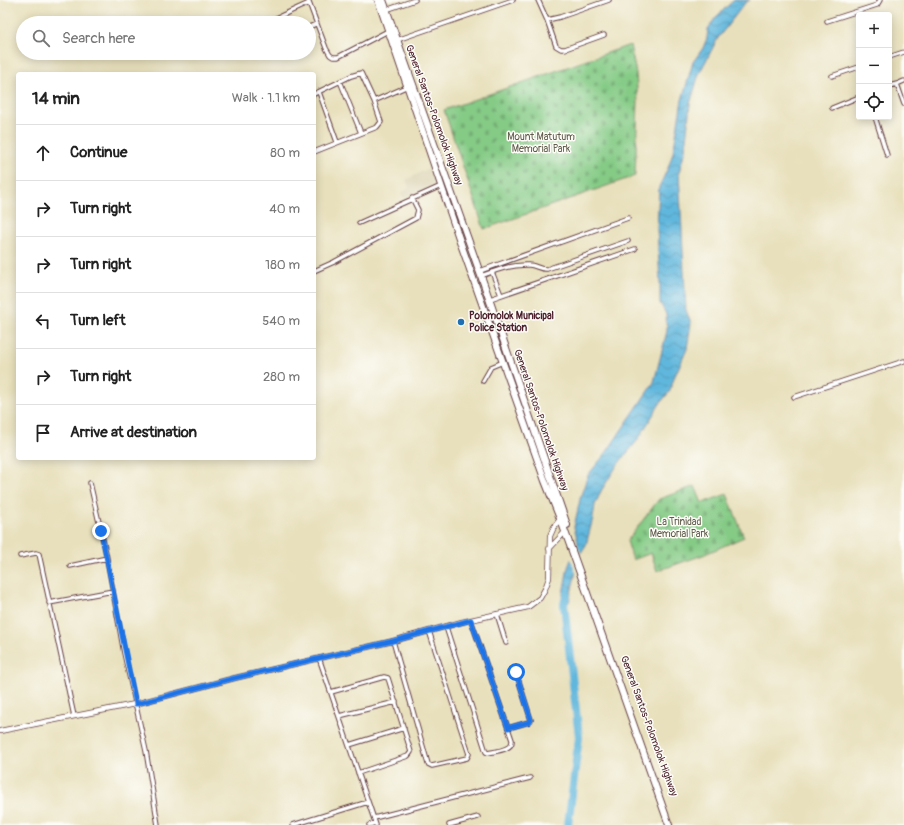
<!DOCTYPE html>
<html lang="en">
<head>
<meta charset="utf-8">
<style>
	body { margin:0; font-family:Pangolin,sans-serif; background:#f6f6f6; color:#222 }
	.controls { position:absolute; right:12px; top:12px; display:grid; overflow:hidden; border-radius:4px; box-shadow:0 2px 10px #0003 }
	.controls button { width:36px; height:36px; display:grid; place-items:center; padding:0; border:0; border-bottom:1px solid #e0e0e0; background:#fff; color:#222; font:20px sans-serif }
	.stop { position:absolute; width:12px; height:12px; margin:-9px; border:3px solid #1a73e8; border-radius:50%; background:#fff }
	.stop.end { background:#1a73e8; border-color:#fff; box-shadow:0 1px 4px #0008 }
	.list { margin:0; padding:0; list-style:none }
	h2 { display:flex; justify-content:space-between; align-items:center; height:52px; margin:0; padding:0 16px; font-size:17px }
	h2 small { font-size:13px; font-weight:400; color:#767676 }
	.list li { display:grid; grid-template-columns:26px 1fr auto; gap:12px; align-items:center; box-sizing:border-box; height:56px; padding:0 16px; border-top:1px solid #e0e0e0 }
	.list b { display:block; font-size:15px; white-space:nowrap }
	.list em { font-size:13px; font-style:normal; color:#767676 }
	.icon { flex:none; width:22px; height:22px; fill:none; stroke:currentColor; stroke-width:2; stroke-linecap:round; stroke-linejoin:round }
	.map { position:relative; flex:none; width:904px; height:825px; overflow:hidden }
	.search { position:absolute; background:#fff; box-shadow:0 2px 10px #0003; left:16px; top:16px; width:300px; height:44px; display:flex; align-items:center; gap:10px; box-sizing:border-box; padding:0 14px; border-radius:22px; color:#767676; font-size:15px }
	.panel { position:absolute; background:#fff; box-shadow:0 2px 10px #0003; left:16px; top:72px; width:300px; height:388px; border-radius:4px }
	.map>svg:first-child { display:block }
	.built { fill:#dad1b1 }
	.cemetery { fill:url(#cemetery-stones); stroke:#687558 }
	.water { fill:url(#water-waves); stroke:#556b84 }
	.pier { fill:#e8e0bc }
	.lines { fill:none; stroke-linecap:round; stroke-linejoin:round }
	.river { stroke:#60b7dd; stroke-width:8 }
	.minor-casing { stroke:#623c41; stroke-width:5.5 }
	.tertiary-casing { stroke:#623c41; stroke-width:6 }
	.trunk-casing { stroke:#623c41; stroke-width:8 }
	.minor { stroke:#fff; stroke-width:3.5 }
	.tertiary { stroke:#fff; stroke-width:4.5 }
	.trunk { stroke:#fff; stroke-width:6 }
	.route { stroke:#1a73e8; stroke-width:5 }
	.poi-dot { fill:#1f6fb2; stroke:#fdfcf7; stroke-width:1.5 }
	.labels { text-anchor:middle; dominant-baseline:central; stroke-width:3; stroke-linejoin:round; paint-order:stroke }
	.street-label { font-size:10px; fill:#4a1f2b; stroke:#fdfcf7 }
	.park-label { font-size:10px; fill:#5f5b4b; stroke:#fdfcf7 }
	.poi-label { font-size:10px; font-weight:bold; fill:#4a1f2b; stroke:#fdfcf7; text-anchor:start }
</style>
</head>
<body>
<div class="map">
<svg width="904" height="825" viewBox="0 0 904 825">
	<defs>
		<pattern id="cemetery-stones" width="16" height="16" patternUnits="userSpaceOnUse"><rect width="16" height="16" fill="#85cb86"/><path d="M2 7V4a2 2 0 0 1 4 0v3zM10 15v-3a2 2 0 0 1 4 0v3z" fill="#74ae74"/></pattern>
		<pattern id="water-waves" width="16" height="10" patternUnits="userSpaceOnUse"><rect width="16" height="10" fill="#60b7dd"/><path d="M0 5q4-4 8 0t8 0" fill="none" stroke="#5194b3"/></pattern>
	</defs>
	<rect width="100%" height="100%" fill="#fdfcf7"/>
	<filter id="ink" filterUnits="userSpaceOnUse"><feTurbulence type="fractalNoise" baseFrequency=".025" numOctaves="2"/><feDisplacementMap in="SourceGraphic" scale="8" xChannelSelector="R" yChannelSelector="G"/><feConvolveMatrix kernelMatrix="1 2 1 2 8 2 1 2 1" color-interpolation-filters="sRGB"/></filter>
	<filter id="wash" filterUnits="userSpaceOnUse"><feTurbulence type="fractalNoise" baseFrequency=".012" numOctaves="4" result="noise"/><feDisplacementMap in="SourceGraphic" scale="16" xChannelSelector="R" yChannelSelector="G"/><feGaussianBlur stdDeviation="0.9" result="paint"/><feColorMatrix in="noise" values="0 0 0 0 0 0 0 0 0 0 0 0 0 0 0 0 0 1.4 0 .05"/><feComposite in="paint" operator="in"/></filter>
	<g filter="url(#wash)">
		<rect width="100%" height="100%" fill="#e8e0bc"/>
		<path class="built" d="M431,167L437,183L404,199L401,193L409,188L406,180Z"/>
		<path class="cemetery" d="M630,45L636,73L638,103L635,176L484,229L444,110Z
			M695,486L702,503L727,494L744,537L703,555L657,571L651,553L633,560L627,541L659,499Z"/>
		<path class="water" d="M734,0H750L745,3L718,38L699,74L690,104L685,150L679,172L686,310L691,323L687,349L674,378L670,391L661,402L637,441L618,464L601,491L595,505L593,518L586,545L580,554L569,602L564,604L562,599L568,567L578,542L574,527L581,495L588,475L606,453L654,382L667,331L666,314L660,303V282L657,229L659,187L668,168L673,153L682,100L693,62L703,48L707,38L708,29L716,17Z"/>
		<path class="pier" d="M574,534L582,557L577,576L570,556L576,542Z"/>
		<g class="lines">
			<path class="river" d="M567,594L564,604L579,737L568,825"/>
		</g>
	</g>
	<g filter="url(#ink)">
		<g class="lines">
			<defs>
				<path id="minor" d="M308,0L326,48L330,55L333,57H338L388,31
					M538,0L547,20L560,17L609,0
					M386,10L415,0
					M274,19L309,3
					M547,20L556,46L561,49H565L604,35
					M827,21L877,5L880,0
					M309,27L316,24
					M397,40L513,0
					M889,57L904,52
					M832,76L859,67
					M340,81L361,133
					M904,81L897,84L904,104
					M889,86L897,84
					M319,92L337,142
					M314,94L351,76L361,73L374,101L381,122L377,127L314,152
					M374,101L408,86
					M832,108L859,97
					M875,117L887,155
					M359,223L441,186
					M314,271L334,262L416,218L418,210L412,198
					M480,271L628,218
					M492,272L501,295
					M481,276C497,270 512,264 529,265C535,265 541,270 547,269L628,241
					M490,299L635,249
					M483,381L491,367L503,362
					M794,397L904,361
					M90,483L106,553L124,653L146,751L158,825
					M20,556L36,553L39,554L74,716
					M70,566L107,558
					M49,603L113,591
					M497,614L506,643
					M446,627L486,752L488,753C496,751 513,750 512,740L471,620
					M393,641L428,764L432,766L467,758L469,754L429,631
					M319,658L376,825
					M331,692L384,677L388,678L411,752L408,756L358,773
					M339,716L396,702
					M508,728L529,722L531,720L516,672
					M349,745L404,728
					M374,818L530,778
					M293,825L368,802
					M369,825L375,823
					M449,825L478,817"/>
				<path id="tertiary" d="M549,549L565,532
					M0,731L135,704L235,678L393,641L462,622L528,607L540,598L545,589L549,578L550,536L554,527L560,519"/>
				<path id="trunk" d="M378,0L462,247L545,481L563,526L586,590L669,825
					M383,0L485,287L567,525"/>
			</defs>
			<use href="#minor" class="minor-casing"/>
			<use href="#tertiary" class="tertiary-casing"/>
			<use href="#trunk" class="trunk-casing"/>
			<use href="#minor" class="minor"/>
			<use href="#tertiary" class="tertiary"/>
			<use href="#trunk" class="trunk"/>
		</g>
	</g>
	<g class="lines" filter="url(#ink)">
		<path class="route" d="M101,531L136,704L235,678L393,641L471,620L508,728L529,722L531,720L516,672"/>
	</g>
	<circle class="poi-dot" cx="461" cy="322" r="4"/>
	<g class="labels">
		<g class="street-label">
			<text transform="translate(434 115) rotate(70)">General Santos-Polomolok Highway</text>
			<text transform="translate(541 420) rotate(71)">General Santos-Polomolok Highway</text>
			<text transform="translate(649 726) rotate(70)">General Santos-Polomolok Highway</text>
		</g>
		<g class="park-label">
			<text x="541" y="137">Mount Matutum<tspan x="541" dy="12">Memorial Park</tspan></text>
			<text x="679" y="522">La Trinidad<tspan x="679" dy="12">Memorial Park</tspan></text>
		</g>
		<g class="poi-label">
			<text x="469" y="316">Polomolok Municipal<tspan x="469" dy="12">Police Station</tspan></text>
		</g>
	</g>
</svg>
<div class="controls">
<button>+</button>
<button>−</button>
<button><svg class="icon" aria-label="locate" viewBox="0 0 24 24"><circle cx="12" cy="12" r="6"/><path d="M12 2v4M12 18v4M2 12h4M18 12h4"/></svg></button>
</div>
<div class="stop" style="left:516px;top:672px"></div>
<div class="stop end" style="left:101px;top:531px"></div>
<div class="search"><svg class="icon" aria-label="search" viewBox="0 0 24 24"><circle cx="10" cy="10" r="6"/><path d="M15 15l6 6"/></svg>Search here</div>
<section class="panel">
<h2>14 min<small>Walk · 1.1 km</small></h2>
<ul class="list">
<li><svg class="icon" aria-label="ahead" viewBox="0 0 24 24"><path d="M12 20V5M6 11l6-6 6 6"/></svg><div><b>Continue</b></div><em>80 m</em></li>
<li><svg class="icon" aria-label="right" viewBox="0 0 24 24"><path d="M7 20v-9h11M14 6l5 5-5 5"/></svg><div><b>Turn right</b></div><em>40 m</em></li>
<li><svg class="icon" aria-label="right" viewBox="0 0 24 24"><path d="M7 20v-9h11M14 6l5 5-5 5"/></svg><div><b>Turn right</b></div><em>180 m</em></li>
<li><svg class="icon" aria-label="left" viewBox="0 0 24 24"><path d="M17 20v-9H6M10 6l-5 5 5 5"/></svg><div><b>Turn left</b></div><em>540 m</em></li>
<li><svg class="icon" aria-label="right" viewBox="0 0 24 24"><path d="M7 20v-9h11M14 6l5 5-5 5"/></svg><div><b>Turn right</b></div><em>280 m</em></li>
<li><svg class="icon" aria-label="arrive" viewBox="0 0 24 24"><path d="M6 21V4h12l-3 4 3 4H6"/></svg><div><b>Arrive at destination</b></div></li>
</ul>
</section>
</div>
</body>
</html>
